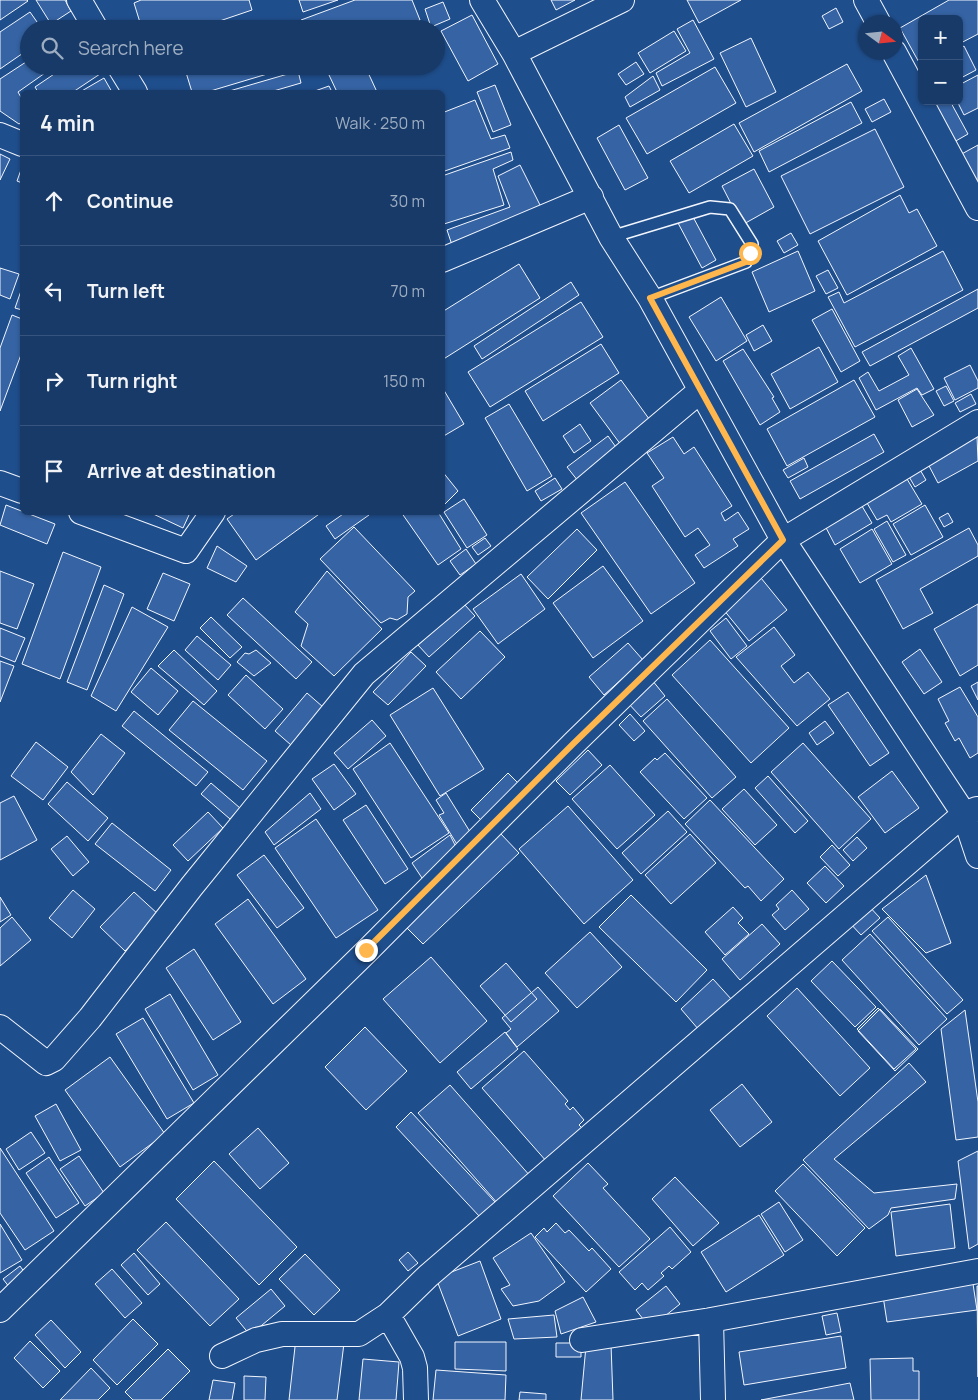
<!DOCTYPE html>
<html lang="en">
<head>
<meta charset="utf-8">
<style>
	body { margin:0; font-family:Manrope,sans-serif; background:#20416f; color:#f1f3f6 }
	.controls { position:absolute; right:15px; top:15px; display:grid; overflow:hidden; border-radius:8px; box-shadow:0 1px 4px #0004 }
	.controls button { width:45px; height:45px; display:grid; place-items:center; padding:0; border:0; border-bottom:1px solid #36547d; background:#173a69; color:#f1f3f6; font:25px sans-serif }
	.compass { position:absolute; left:858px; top:15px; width:45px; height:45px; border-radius:50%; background:#173a69; box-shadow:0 1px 4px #0004; rotate:105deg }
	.stop { position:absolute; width:15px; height:15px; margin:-11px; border:4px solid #ffb74d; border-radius:50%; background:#fff }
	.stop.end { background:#ffb74d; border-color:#fff; box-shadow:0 1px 5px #0008 }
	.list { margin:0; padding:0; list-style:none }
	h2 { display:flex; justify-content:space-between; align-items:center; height:65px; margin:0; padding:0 20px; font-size:21px }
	h2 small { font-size:16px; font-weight:400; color:#9eadc0 }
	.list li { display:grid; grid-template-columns:32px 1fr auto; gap:15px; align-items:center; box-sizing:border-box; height:90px; padding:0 20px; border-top:1px solid #36547d }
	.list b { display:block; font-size:19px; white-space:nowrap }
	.list em { font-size:16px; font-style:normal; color:#9eadc0 }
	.icon { flex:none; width:28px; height:28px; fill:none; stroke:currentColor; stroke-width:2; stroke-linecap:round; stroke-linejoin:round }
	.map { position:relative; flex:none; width:978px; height:1400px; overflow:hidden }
	.search { position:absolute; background:#173a69; box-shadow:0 1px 4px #0004; left:20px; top:20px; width:425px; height:55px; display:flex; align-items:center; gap:12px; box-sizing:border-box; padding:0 18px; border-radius:28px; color:#9eadc0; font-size:19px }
	.panel { position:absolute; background:#173a69; box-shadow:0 1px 4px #0004; left:20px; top:90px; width:425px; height:425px; border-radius:8px }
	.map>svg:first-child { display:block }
	.building { fill:#3563a3; stroke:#f2f6ff }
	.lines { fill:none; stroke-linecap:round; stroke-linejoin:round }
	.service-casing { stroke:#f2f6ff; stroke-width:14 }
	.minor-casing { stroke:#f2f6ff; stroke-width:26 }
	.service { stroke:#1f4e8c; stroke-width:11 }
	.minor { stroke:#1f4e8c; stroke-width:24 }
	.route { stroke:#ffb74d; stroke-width:6 }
</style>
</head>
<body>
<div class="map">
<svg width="978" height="1400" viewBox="0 0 978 1400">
	<rect width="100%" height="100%" fill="#1f4e8c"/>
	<path class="building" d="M0,0H27L28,1L0,20Z
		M36,0H65L71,11L51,24Z
		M141,0H249L252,10L196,29H142L134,3Z
		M299,0H338L303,12Z
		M355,0H412L420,20L397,29H304L301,20Z
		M551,0H575L556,10Z
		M687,0H741L699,23Z
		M949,0H978V34L959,44V19H922L921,66L900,28Z
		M443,2L450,19L431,27L425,9Z
		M836,8L843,22L829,29L822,16Z
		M30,12L42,29H29V49L0,69V32Z
		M472,15L498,64L468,81L441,31Z
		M693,20L714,59L662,86L656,73L690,53L677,29Z
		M282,22L284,29H262Z
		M674,31L686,51L650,73L638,53Z
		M751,38L776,92L746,107L720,53Z
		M964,46L976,70L959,79V49Z
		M29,60V66H55L18,92L22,99V122L19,124L0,111V79Z
		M636,62L644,74L626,85L618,74Z
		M847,64L862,91L754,152L739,123Z
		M66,66H104L106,70L73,92H38L35,87Z
		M184,66H294L207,92H192Z
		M347,66H365L377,92H337L329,75Z
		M715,67L736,103L647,154L626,118Z
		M298,71L301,83L270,92H226Z
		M978,75V108L964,115L957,101H959V85Z
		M653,76L660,90L630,107L625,97Z
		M104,78L112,92H80Z
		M495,85L511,125L493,132L477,92Z
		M329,86L332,92H312Z
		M884,99L891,112L872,122L865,109Z
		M475,100L491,139L505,135L510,148L442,172V113Z
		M932,101H950L968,134L947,146Z
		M851,102L862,123L769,172L759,151Z
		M734,124L753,156L689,193L670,161Z
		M619,125L648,178L625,190L597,138Z
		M875,129L904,187L810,234L781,176Z
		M978,145V193L958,156Z
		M511,152L513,160L493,169L504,205L444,224L442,176Z
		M0,154L10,159L0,180Z
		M520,165L544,213L453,248L447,230L510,207L498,176Z
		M22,167V183L17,181Z
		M754,169L774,207L742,225L722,186Z
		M900,195L909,213L917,209L937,246L847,295L818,241Z
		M692,215L716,260L702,268L678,223Z
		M791,233L798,245L784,253L777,241Z
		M798,251L815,291L769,312L752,272Z
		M943,251L963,290L855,347L828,297L839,292L844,303Z
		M519,264L540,298L442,360V312Z
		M0,268L19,274L10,299L0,295Z
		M828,270L838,288L826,294L816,276Z
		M571,282L579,295L482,359L474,346Z
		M22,288V310L15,308Z
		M978,289V308L870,366L862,352Z
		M721,297L747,341L716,361L689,317Z
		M581,302L603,337L490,407L468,372Z
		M832,309L860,361L841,372L812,320Z
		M12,315L22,319V352L0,411V348Z
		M763,325L772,341L754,351L746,335Z
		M601,344L619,373L543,421L525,391Z
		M819,347L838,382L790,409L771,374Z
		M911,348L934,389L922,395L917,388L876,410L859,378L868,372L879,391L909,375L898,356Z
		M743,349L774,397L772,398L780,412L760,425L723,361Z
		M970,365L978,381V388L955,400L944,378Z
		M621,380L652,423L621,445L590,403Z
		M854,380L875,417L787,466L767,429Z
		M946,386L954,401L944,406L936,391Z
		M442,387L464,424L442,437Z
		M917,389L934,415L912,427L898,400Z
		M971,394L976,404L960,412L955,403Z
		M509,404L552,476L527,491L485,418Z
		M580,424L591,441L574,453L563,436Z
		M874,434L884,452L800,499L790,481Z
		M608,436L618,450L578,481L567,467Z
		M977,436L978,461L938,483L928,464Z
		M673,437L684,454L694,447L732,506L721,513L725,521L738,512L749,529L733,539L738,546L704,568L695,555L710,545L698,528L685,537L652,486L664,478L647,453Z
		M804,458L808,467L788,478L783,470Z
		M919,468L926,480L915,487L908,475Z
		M442,471L458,491L442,507Z
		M555,478L562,489L541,501L535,491Z
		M907,479L922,504L891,522L887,515L877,520L867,503Z
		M625,482L695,583L651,614L581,513Z
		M464,499L487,535L467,548L444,512Z
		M859,501L872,523L835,545L823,522Z
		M6,505L55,524L47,544L0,525Z
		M925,505L943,537L911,555L893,524Z
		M149,512H184L189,515L183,528Z
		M237,512H322L256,560L227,519Z
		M346,512H368L369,515L335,539L326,526Z
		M401,512H438L461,549L438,565Z
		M948,513L953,522L944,527L939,518Z
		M887,521L906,555L893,562L874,529Z
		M354,527L415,591L408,597L407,614L397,620L390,618L381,623L320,559Z
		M969,528L978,545V556L920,589L933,613L903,629L876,580Z
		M577,529L597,550L548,599L527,577Z
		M872,529L892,564L860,583L840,549Z
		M485,538L491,546L478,555L472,547Z
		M217,546L247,566L236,582L207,568Z
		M466,549L476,564L460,575L450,561Z
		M63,552L101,567L60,679L22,664Z
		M603,566L643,621L593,658L553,603Z
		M0,571L34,584L17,629L0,623Z
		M327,571L382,629L334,676L301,646L308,624L295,612Z
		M163,573L190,584L174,621L147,609Z
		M521,574L545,609L498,644L473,609Z
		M761,578L787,610L749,641L723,609Z
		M104,585L124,594L87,690L67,682Z
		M243,598L312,662L296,679L227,615Z
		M464,604L475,616L429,657L418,645Z
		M978,604V665L960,676L934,629Z
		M132,607L168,627L116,711L91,696Z
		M211,617L242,647L230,658L200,628Z
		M726,618L747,646L731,659L710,631Z
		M774,627L795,655L781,666L794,683L808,672L830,699L797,726L736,657Z
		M0,628L25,638L15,662L0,656Z
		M480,631L505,657L461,699L436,672Z
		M197,636L231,665L218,680L185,650Z
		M710,640L789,728L751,763L672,675Z
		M628,643L643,660L604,695L589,677Z
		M920,649L942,682L924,694L902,662Z
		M174,650L217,691L204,705L158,666Z
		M256,650L271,663L254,676L237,662L245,653L249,654Z
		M411,652L426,666L388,705L373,692Z
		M0,661L14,666L0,702Z
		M151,668L178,691L158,715L131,692Z
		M246,675L283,709L265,729L228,695Z
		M652,680L665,696L641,717L627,702Z
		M978,682V700L971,686Z
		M960,687L978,717V753L970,758L959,738L955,741L945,723L949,721L938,699Z
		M433,688L484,769L440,796L390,715Z
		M848,692L889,753L870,766L828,705Z
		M307,693L323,707L291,745L275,731Z
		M667,699L736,777L712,798L643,721Z
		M193,701L267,761L243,790L169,730Z
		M134,711L208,772L196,786L122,726Z
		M630,714L645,731L634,741L619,725Z
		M372,720L386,736L348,769L334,753Z
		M825,721L834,733L817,745L809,733Z
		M101,734L125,753L93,795L71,772Z
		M36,742L68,767L43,800L11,776Z
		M390,743L449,833L411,858L353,769Z
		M803,743L871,819L839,849L771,772Z
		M588,750L602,765L570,795L556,781Z
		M665,753L707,798L684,819L640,772L655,758L657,760Z
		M334,764L356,794L334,810L312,779Z
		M610,765L655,815L617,849L572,799Z
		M892,771L919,808L885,833L858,797Z
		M508,773L522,787L485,824L471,810Z
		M768,776L808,821L795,833L755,788Z
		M67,782L108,818L88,841L48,804Z
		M211,783L240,808L230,819L201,794Z
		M744,789L777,825L755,845L722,809Z
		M310,793L321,809L274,845L265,832Z
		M446,793L472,835L458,846L439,815L444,813L436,800Z
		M14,796L37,840L0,860V803Z
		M710,800L784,879L761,901L748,886L745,888L685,824Z
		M366,805L408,869L385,884L343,820Z
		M568,806L633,880L584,924L519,849Z
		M668,811L687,832L641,874L622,853Z
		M208,812L223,828L188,861L173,845Z
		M316,819L378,910L336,938L275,848Z
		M112,823L171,870L155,891L95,844Z
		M500,833L519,853L423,944L404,925Z
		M690,834L716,863L671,904L645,875Z
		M450,835L457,849L424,881L412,863Z
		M67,836L89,862L73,876L51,849Z
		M857,837L867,848L853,861L843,850Z
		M832,845L850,865L838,876L820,857Z
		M264,855L304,908L277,928L237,875Z
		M825,866L844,886L826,903L807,883Z
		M926,875L951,943L926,953L882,909Z
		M73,890L95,909L72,938L49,918Z
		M792,890L809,909L785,930L772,915L779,909L776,905Z
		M134,892L159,915L125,951L100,927Z
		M631,895L707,970L676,1002L599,927Z
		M0,897L11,915L0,922Z
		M248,899L306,979L273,1004L215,924Z
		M867,904L880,918L861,935L848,921Z
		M733,907L743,918L738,923L749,934L725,955L705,932Z
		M12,917L31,940L0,966V928Z
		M888,917L963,1000L947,1014L872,931Z
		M762,924L780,944L740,980L722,959Z
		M590,932L622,967L577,1008L545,973Z
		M870,934L947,1019L919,1045L842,960Z
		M194,949L241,1022L213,1040L166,968Z
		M431,957L487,1021L440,1063L383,999Z
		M832,961L876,1007L855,1027L811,981Z
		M506,963L537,999L511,1022L480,986Z
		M713,979L732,1000L699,1030L681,1009Z
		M538,987L559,1011L517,1047L506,1033L511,1029L502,1018Z
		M797,988L870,1068L840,1096L767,1016Z
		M170,994L218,1075L193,1090L145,1009Z
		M878,1008L916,1049L894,1069L857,1029Z
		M880,1009L918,1049L895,1071L858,1031Z
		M965,1010L978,1102V1137L956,1140L941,1029Z
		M143,1018L194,1103L167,1119L116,1034Z
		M365,1027L407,1071L366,1110L325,1067Z
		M505,1032L518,1049L471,1089L457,1072Z
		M524,1051L568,1101L565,1104L570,1110L573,1107L584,1120L579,1125L584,1130L547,1162L482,1088Z
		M110,1057L165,1134L120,1167L65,1090Z
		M909,1063L926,1082L834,1159L874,1193L957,1184L955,1199L891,1208L888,1215L869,1229L803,1160Z
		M742,1084L772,1122L740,1147L710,1110Z
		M450,1085L531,1177L499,1205L418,1113Z
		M56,1104L81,1150L60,1161L35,1116Z
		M411,1112L495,1202L480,1217L396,1127Z
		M258,1128L289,1163L260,1189L229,1154Z
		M31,1132L45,1153L19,1170L6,1149Z
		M0,1148L54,1231L25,1250L0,1213Z
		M978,1151V1244L969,1249L958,1161Z
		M79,1156L104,1193L85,1206L60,1169Z
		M49,1157L79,1203L56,1218L26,1173Z
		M214,1161L297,1247L259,1285L176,1199Z
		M588,1163L608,1184L603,1188L650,1239L619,1267L553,1196Z
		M803,1164L865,1228L837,1256L775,1191Z
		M675,1177L719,1223L693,1246L652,1199Z
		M779,1202L803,1240L785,1252L761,1214Z
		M950,1204L955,1248L896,1256L891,1212Z
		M759,1215L784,1255L726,1292L701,1252Z
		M166,1222L239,1299L210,1326L137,1250Z
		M556,1223L565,1233L569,1230L589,1251L592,1248L611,1269L586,1292L535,1237L544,1228L547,1232Z
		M0,1224L22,1260L0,1273Z
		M670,1227L691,1252L672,1269L669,1266L661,1273L664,1276L648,1290L642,1283L635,1290L619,1272Z
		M531,1233L565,1282L539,1301L513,1306L501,1289L510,1285L493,1258Z
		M408,1252L418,1263L408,1271L399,1260Z
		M134,1253L160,1284L148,1295L121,1265Z
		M305,1254L340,1290L314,1315L279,1279Z
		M480,1261L501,1319L458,1336L436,1278Z
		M20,1266L30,1280L13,1292L3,1279Z
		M112,1269L142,1303L125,1318L95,1284Z
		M973,1284L977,1310L887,1322L883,1296Z
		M666,1286L680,1304L650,1328L636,1310Z
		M977,1286H978V1377Z
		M271,1289L285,1306L250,1335L236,1318Z
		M583,1297L596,1322L561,1334L555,1311Z
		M837,1313L841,1332L826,1335L822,1316Z
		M554,1315L557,1337L514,1339L508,1319Z
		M133,1319L158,1344L117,1385L93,1360Z
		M51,1320L81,1352L65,1368L35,1335Z
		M841,1336L846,1368L744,1385L739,1352Z
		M296,1338L344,1343L337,1400H289Z
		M30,1341L60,1371L43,1388L14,1358Z
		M455,1342H506V1371L455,1369Z
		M556,1343H581V1357H556Z
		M611,1344L613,1400H581L586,1346Z
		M168,1349L190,1371L161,1400H133L125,1392Z
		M913,1358V1371H919V1400H871L870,1359Z
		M363,1359L399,1362L396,1400H359Z
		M91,1368L110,1388L98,1400H60Z
		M436,1370L506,1375L505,1400H433Z
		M244,1376L266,1377L265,1400H244Z
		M213,1380L235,1383L232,1400H209Z
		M850,1383L854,1400H761Z
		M520,1392L546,1394V1400H519Z"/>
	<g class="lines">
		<defs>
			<path id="service" d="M611,237L710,207L730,209L752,244L746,262L650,298"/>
			<path id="minor" d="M79,0L96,29
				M482,0L514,53L611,237L650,298L783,540L964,814L978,856
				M866,0L878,22
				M894,52L978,208
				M514,53L622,0
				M119,66L135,92
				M0,135L22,144
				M442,260L591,197
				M0,483L22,491
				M81,512L186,551L213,512
				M0,1027L46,1063L54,1059L90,1018L192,886L364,674L700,391
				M0,1310L367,951L574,743L783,540L978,422
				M388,1315L412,1357L415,1368L416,1400
				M711,1320L713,1400
				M582,1340L711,1320L978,1271
				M222,1356L256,1340L282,1334H359L388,1315L428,1276L964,814L977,809"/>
		</defs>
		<use href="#service" class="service-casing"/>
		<use href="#minor" class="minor-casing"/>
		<use href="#service" class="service"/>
		<use href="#minor" class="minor"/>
	</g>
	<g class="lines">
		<path class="route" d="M366,950L574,743L783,540L650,298L746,262L750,253"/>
	</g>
</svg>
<div class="controls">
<button>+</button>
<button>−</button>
</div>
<svg class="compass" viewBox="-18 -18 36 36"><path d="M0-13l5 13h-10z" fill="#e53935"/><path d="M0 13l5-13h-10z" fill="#9eadc0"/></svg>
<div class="stop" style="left:750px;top:253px"></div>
<div class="stop end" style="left:366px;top:950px"></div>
<div class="search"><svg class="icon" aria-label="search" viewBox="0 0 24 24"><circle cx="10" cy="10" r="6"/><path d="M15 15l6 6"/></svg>Search here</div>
<section class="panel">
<h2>4 min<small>Walk · 250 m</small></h2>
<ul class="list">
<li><svg class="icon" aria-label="ahead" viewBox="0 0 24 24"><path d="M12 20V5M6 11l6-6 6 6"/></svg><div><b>Continue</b></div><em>30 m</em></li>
<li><svg class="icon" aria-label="left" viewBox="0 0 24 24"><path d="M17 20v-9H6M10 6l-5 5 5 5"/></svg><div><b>Turn left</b></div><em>70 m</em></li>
<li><svg class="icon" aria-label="right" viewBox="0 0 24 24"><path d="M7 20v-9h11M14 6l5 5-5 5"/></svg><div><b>Turn right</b></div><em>150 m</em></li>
<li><svg class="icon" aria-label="arrive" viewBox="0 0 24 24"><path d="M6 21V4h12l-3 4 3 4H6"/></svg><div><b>Arrive at destination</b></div></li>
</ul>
</section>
</div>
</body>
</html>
